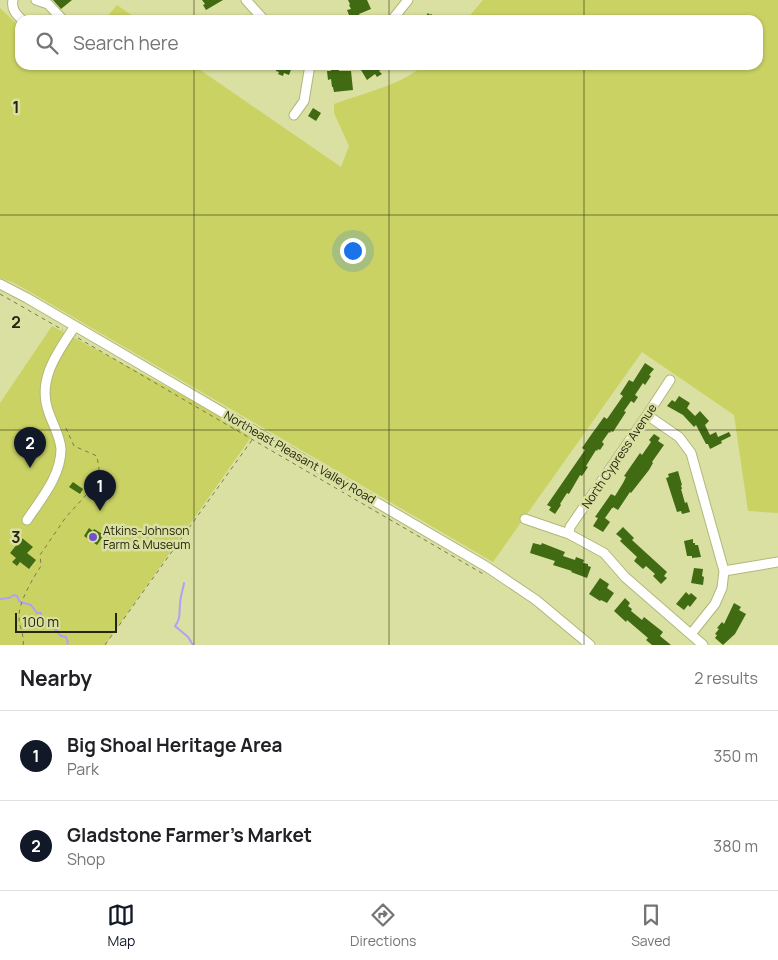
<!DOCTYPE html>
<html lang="en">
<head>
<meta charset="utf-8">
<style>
	body { margin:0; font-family:Manrope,sans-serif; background:#f2f2f2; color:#202124 }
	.scale { position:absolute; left:15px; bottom:12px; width:102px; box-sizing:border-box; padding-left:5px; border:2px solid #24250d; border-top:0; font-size:14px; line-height:18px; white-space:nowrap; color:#24250d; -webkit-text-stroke:4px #dae0a1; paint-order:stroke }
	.you { position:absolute; left:352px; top:250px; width:18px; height:18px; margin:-12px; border:4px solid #fff; border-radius:50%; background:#1a73e8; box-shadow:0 0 0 8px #1a73e833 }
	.badge { display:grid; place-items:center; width:32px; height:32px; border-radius:50%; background:#111827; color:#fff; font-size:16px; font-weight:700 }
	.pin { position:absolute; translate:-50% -41px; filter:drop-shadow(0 1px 2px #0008) }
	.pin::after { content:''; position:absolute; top:26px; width:18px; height:15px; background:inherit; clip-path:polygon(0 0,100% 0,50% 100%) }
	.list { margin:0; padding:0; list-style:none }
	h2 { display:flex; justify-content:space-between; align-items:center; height:65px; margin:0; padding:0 20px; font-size:21px }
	h2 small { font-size:16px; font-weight:400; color:#757577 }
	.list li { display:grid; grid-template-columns:32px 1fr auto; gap:15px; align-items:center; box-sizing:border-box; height:90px; padding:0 20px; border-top:1px solid #e0e0e0 }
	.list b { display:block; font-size:19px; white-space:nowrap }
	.list p { margin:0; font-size:16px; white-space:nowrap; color:#757577 }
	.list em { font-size:16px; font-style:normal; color:#757577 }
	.icon { flex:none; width:28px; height:28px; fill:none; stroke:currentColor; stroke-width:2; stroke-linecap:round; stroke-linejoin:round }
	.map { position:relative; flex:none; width:778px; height:645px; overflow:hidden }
	.search { position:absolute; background:#fff; box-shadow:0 1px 4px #0004; left:15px; right:15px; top:15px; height:55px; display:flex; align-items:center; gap:12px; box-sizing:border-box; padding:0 18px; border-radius:15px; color:#757577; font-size:19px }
	.sheet { height:245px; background:#fff }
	nav { display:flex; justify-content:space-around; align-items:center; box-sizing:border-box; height:70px; border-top:1px solid #e0e0e0; background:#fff; font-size:14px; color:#757577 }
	nav a { display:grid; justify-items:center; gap:2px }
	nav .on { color:#111827 }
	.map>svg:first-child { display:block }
	.green { fill:#cad264 }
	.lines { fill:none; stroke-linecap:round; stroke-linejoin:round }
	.stream { stroke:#b2a0f7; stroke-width:2 }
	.building { fill:#416b13 }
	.minor-casing { stroke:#b2b77a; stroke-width:11 }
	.path { stroke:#797c52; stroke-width:1; stroke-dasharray:4 4; stroke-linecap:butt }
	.minor { stroke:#fff; stroke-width:9 }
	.grid { fill:none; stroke:#24250d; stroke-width:1; stroke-opacity:0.55 }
	.poi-dot { fill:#7451ca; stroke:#dae0a1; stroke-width:2 }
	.labels { text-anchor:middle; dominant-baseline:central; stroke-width:5; stroke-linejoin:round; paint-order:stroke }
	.street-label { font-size:12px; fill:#24250d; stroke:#dae0a1 }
	.poi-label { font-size:12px; fill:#24250d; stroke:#dae0a1; text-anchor:start }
	.grid-label { font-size:16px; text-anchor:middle; font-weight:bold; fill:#24250d; stroke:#dae0a1; stroke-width:5; stroke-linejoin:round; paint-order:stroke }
</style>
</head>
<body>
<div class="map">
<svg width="778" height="645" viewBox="0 0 778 645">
	<rect width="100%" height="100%" fill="#dae0a1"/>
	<path class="green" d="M483,0H778V513L748,511L734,415L642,352L493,562L25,289L12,282L0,278V8L20,27V65H59L61,67L63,65H193L341,167L349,146L334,113V104C364,93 399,86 424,65H758V20H466Z
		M117,5L133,16L131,20H104Z
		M52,326L254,433L105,645H0V403Z"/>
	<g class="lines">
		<path class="stream" d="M184,583C183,590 180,597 180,605C179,613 181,618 175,626L188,637L193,645
			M0,599L9,598L14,595L17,596L20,602L31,605L37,613H41L42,620L45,622L56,630L61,636L66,637L68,642L67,645"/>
	</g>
	<path class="building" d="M53,0H72L61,9Z
		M202,0H223L206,10L203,5L205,4Z
		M348,0H367L371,9L359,14L362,20H351L347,10L351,9L349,5L350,4Z
		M428,13L430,15L431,14L440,20H423Z
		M266,65H288L292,67L289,75L284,73L283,76L278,74L279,72L276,71V69Z
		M330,65H339V71H351L353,90L334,92L333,87H332L331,79L328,80L327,71H331Z
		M358,65H379L382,69L379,71L382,74L377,77L375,74L367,80Z
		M313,108L321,113L316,121L308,116Z
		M645,363L654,369L649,375L651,376L645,385L643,383L635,395L638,397L634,403L631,401L624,411L626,412L613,432L611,431L610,433L609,432L602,442L604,444L600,450L598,449L597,451L596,450L586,466L588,467L582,476L580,475L569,494L567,493L560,504L561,505L555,514L549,510L551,507L547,505L585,450L582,448L591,435L604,417L607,419L623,396L620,394L629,380L633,382Z
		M679,396L690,403L687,408L695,416L700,411L709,421L705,425L710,435L716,432L718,437L729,432L731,436L721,441L722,443L710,449L708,444H706L696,425L694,427L683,415L667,406L672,400L675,402Z
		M654,434L660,438L658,441L664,445L652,462L653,463L649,470L631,493L630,492L618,510L613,507V508H612L605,518L610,522L603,532L593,526L598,518L595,517L611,494L615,496L623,483L626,477L624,476L640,453L642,455L651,442L649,440Z
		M678,471L682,485H681L682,489H681L685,503L687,502L690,512L682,514L681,511L677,512L666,478L669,477L668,474Z
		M73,482L83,489L80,494L69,487Z
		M623,527L634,538L632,540L667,572L664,576L667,578L661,584L653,576L655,574L646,566L643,569L634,561L637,557L620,541L622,539L616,534Z
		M89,528L93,531L94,529L104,535L97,545L84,536Z
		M22,538L33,547L27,553L36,560L29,569L20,562L17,566L12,562L16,558L10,553Z
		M693,539V543H695V545H698L701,557L692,558V556H687L684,541Z
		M533,543L541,545L542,543L565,552L563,556L575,560L576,557L584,560L583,563L588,564V566L591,567L587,578L571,572L572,571L553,565L555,561L530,553Z
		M694,568L703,569L702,576L704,577L703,585L691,583Z
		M600,578L609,584L607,588L614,593L607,603L601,600L600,601L589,594Z
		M686,592L689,595L691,593L697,598L690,607L688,605L684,610L676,604Z
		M625,598L630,603L628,606L632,609L631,611L642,620L644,617L663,632L660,636L671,645H652L646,640L648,638L627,620L626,622L614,611Z
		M734,603L741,607L739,610L746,614L735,634L723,645L715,638L717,635L715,634L719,629L717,628L722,622L724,624Z"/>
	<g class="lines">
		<defs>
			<path id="minor" d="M13,0C11,9 16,14 22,20
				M36,0L48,4L63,20
				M246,0L264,20
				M392,20L408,0
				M294,115L304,101L310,65
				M0,284L27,298L487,567L536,600L590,645
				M647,415L679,437L691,453L724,571L722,588L715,604L691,634
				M525,519L569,534L604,553L625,577L703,645
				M27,520C41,499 61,476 61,449C60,436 53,425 49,413C36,380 58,352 75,326
				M569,534L570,527L647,415L670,380
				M724,571L778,562"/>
		</defs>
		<use href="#minor" class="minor-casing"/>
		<path class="path" d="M0,294L63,330
			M78,338L485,575
			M23,645C25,636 19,627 19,618C18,603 33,578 41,566L40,555L66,517L97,483L99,469L97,456L74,446L65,426L64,427
			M105,645L252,440"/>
		<use href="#minor" class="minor"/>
	</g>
	<path class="grid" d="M194,0V20M389,0V20M584,0V20M194,65V645M389,65V645M584,65V645M0,215H778M0,430H778"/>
	<circle class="poi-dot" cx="93" cy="537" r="5"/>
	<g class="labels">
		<g class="street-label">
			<text transform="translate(619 456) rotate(-56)">North Cypress Avenue</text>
			<text transform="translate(300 457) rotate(30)">Northeast Pleasant Valley Road</text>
		</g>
		<g class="poi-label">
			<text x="103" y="530">Atkins-Johnson<tspan x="103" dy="14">Farm &amp; Museum</tspan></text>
		</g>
	</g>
	<g class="grid-label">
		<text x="16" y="113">1</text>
		<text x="16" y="328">2</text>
		<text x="16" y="543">3</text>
	</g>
</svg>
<div class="scale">100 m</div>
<div class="you"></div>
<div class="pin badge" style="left:100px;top:511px">1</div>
<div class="pin badge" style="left:30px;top:468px">2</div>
<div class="search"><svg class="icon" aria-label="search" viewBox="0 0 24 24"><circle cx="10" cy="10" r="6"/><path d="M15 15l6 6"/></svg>Search here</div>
</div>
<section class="sheet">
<h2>Nearby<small>2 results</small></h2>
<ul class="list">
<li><span class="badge">1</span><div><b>Big Shoal Heritage Area</b><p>Park</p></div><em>350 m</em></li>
<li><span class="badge">2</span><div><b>Gladstone Farmer's Market</b><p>Shop</p></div><em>380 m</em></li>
</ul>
</section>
<nav>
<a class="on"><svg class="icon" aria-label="map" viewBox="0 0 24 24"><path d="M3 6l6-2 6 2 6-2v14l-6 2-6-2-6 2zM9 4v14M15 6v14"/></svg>Map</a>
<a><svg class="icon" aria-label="directions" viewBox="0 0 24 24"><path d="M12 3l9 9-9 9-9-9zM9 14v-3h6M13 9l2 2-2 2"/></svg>Directions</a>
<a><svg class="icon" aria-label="saved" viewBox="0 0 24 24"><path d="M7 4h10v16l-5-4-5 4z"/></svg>Saved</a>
</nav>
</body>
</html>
